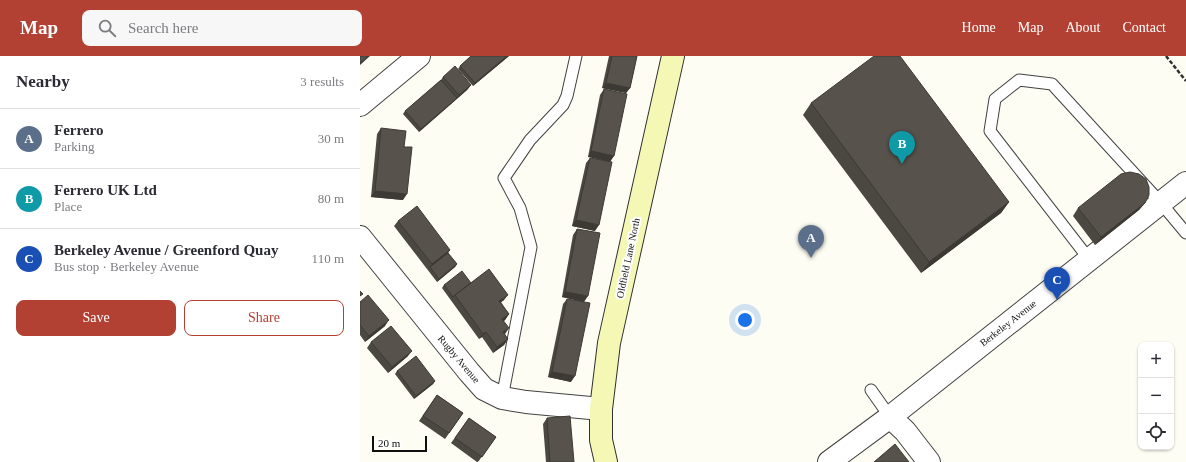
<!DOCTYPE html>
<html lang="en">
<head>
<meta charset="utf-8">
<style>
	body { margin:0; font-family:Georgia,serif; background:#f7f7f7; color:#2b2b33 }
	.controls { position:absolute; right:12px; bottom:12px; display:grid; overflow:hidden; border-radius:8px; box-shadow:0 1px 3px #0004 }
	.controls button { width:36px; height:36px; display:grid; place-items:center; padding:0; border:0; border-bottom:1px solid #e1e1e2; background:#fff; color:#2b2b33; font:20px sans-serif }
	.scale { position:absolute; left:12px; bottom:10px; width:55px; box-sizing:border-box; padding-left:4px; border:2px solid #0f0f0f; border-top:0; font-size:11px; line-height:14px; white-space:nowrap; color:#0f0f0f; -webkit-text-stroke:3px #fff; paint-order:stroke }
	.you { position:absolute; left:385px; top:264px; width:14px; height:14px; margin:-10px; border:3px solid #fff; border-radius:50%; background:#1a73e8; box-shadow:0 0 0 6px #1a73e833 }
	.badge { display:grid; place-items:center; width:26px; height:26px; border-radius:50%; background:#b34133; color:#fff; font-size:13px; font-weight:700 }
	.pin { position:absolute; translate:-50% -33px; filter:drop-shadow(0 1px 2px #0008) }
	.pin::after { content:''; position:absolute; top:21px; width:14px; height:12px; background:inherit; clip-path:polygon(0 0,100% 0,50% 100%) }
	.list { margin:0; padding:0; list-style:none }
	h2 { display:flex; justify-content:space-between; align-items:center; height:52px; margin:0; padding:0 16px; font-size:17px }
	h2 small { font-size:13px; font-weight:400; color:#7c7c81 }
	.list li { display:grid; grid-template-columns:26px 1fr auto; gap:12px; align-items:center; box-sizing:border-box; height:60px; padding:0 16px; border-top:1px solid #e1e1e2 }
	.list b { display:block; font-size:15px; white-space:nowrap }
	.list p { margin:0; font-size:13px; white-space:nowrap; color:#7c7c81 }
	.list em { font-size:13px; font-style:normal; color:#7c7c81 }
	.actions { display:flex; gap:8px; padding:12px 16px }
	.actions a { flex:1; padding:9px 0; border:1px solid #b34133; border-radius:8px; text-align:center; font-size:14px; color:#b34133 }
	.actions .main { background:#b34133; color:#fff }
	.icon { flex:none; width:22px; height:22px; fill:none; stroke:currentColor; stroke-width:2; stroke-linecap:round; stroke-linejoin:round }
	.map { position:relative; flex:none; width:826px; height:406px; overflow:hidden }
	header { display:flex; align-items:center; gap:24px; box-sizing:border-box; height:56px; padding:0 20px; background:#b34133; color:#fff }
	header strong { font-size:19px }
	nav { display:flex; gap:22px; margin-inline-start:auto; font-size:14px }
	.search { width:280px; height:36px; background:#f7f7f7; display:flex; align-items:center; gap:10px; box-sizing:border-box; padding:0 14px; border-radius:8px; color:#7c7c81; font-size:15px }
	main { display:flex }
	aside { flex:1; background:#fff }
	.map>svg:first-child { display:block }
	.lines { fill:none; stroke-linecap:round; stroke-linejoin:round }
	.lane-casing { stroke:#424242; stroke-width:13 }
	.street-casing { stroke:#424242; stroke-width:24 }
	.secondary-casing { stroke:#313131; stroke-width:24 }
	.path { stroke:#313131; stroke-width:2.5; stroke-dasharray:4 2; stroke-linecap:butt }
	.lane { stroke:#fff; stroke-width:11 }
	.street { stroke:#fff; stroke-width:22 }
	.secondary { stroke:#f4f8b4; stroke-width:22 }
	.wall { fill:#4b4741 }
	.shaded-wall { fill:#3d3935 }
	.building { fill:#57524c; stroke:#3d3935 }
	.labels { text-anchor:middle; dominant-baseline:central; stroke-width:4; stroke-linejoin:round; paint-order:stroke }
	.street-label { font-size:10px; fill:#0f0f0f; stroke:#fff }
</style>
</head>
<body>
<header>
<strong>Map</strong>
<div class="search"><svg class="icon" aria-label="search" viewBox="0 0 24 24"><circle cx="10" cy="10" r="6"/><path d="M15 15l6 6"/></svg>Search here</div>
<nav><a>Home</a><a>Map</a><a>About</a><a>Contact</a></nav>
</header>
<main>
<aside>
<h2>Nearby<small>3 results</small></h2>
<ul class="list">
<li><span class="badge" style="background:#5c6f8a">A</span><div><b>Ferrero</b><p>Parking</p></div><em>30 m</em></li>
<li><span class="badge" style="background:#0f9aa8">B</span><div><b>Ferrero UK Ltd</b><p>Place</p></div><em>80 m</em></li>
<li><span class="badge" style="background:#1a4fb4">C</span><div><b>Berkeley Avenue / Greenford Quay</b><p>Bus stop · Berkeley Avenue</p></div><em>110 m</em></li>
</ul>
<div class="actions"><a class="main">Save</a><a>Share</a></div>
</aside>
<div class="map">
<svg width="826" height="406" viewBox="0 0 826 406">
	<rect width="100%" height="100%" fill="#fefdf3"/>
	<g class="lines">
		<defs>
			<path id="lane" d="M729,203L630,75L635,43L659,24L692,28L801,147L826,177
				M511,334L530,361
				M142,342L171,191L160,152L144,122L170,84L203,49L207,40L216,0"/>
			<path id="street" d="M0,49L59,0
				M0,181L109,316L124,333L142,342L166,346L241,353
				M530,361L545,375L569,406
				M469,406L530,361L826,127"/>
			<path id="secondary" d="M246,406L241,384V353L249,287L313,0"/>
		</defs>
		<use href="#lane" class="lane-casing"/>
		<use href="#street" class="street-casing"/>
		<use href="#secondary" class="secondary-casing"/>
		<path class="path" d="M806,0L826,25"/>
		<use href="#lane" class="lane"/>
		<use href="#street" class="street"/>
		<use href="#secondary" class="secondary"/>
	</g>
	<path class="wall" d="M111,0H149L113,30L98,13L100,10Z
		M249,0H277L270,32L266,37L242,32Z
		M83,21L111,29L107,34L59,76L43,58L45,55L81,24Z
		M244,33L254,100L228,101L240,39Z
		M451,47L649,146L641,157L561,217L443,59Z
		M21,72L44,91L43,144L11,141L17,78Z
		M230,102L235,175L212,170L226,107Z
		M785,147L779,154L735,189L713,160L718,152Z
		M38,165L90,194L88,197L97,208L95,211L77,226L34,170Z
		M217,173L224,246L202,241L213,179Z
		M111,227L144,244L141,246L149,258L145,264L144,265L145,278H144L148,283L144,289L133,297L122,281L119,283L82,232L84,229Z
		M207,243L211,326L188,321L203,248Z
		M0,246L25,270L5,286L0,279Z
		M11,286L48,300L28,317L7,292Z
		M37,315L75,325L73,328L54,343L35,318Z
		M77,339L103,357L85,383L59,365Z
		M109,362L136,381L118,406H117L91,387Z
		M187,362L214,406H186L183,368Z"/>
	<path class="shaded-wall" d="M8,0H10L0,9V7Z
		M147,0H149L113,30L115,27Z
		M246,27L270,32L266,37L242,32Z
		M111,29L107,34L59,76L61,73Z
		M231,95L254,100L250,106L228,101Z
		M15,135L47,138L43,144L11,141Z
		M649,146L641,157L561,217L569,206Z
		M785,147L779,154L735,189L741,181Z
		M216,164L239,169L235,175L212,170Z
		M90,194L86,200L70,211L72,208Z
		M97,208L95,211L77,226L79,223Z
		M205,236L228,240L224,246L202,241Z
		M148,239L144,244L136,250L139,245Z
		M149,258L145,264L138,268L142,263Z
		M29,264L25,270L5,286L9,280Z
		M149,272L145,278L139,282L143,276Z
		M126,276L122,281L119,283L123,278Z
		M148,283L144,289L133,297L137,291Z
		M52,295L48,300L28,317L32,311Z
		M192,316L215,320L211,326L188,321Z
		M75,325L73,328L54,343L56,340Z"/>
	<path class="building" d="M0,0H8L0,7Z
		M111,0H147L115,27L100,10Z
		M252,0H277L270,32L246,27Z
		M514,0H540L649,146L569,206L451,47Z
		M95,10L111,29L99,39L83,21Z
		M81,24L97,42L61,73L45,55Z
		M244,33L267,38L254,100L231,95Z
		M21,72L46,75L44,91H52L47,138L15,135Z
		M230,102L252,106L239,169L216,164Z
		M770,116L779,118L786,123L789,131V139L785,147L741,181L718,152L761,118Z
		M57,150L90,194L72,208L38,165Z
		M217,173L240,177L228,240L205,236Z
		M88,197L97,208L79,223L70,211Z
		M129,213L148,239L139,245L149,258L142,263L149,272L143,276L148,283L137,291L126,276L123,278L95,239Z
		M102,215L111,227L95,239L93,241L84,229Z
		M0,235L3,238L0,240Z
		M8,239L29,264L9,280L0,269V246Z
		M207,243L230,247L215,320L192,316Z
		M31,270L52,295L32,311L11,286Z
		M56,300L75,325L56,340L37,315Z
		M77,339L103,357L89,377L63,360Z
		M210,360L214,406H190L187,362Z
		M109,362L136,381L122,401L95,382Z
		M535,388L549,406H514Z"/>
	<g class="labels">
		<g class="street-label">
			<text transform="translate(268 202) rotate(-78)">Oldfield Lane North</text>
			<text transform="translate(648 267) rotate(-38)">Berkeley Avenue</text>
			<text transform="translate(99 303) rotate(50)">Rugby Avenue</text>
		</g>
	</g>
</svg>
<div class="controls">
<button>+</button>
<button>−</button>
<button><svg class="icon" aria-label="locate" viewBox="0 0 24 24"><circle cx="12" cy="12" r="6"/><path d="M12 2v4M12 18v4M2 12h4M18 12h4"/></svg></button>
</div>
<div class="scale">20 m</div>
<div class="you"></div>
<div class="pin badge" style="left:451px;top:202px;background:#5c6f8a">A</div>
<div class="pin badge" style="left:542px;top:108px;background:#0f9aa8">B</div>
<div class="pin badge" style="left:697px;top:244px;background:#1a4fb4">C</div>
</div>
</main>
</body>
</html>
